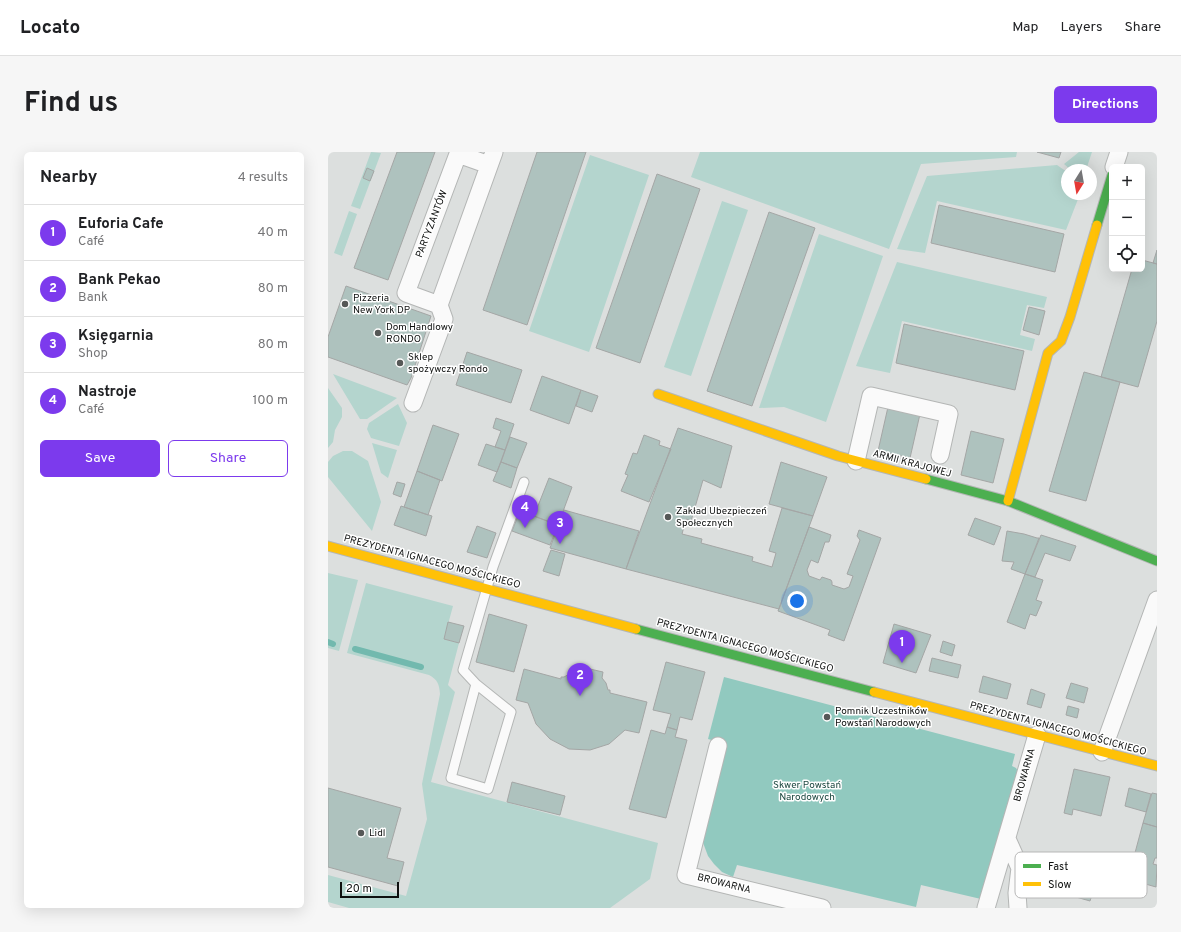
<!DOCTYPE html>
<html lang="en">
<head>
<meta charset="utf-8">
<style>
	body { margin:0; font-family:Overpass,sans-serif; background:#f6f6f6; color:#202124 }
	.controls { position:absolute; right:12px; top:12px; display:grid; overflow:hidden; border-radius:6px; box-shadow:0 4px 16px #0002 }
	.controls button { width:36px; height:36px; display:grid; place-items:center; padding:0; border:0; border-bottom:1px solid #e0e0e0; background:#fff; color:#202124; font:20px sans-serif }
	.compass { position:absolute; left:733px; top:12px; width:36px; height:36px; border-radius:50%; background:#fff; box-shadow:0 4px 16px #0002; rotate:191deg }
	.scale { position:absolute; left:12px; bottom:10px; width:59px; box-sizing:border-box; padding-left:4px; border:2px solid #0e100f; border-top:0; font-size:11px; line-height:14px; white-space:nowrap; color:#0e100f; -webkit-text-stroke:3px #fff; paint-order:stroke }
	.you { position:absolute; left:469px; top:449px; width:14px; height:14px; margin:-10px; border:3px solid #fff; border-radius:50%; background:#1a73e8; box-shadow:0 0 0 6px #1a73e833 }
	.badge { display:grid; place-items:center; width:26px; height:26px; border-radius:50%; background:#7c3aed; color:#fff; font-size:13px; font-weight:700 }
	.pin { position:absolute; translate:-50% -33px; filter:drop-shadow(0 1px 2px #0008) }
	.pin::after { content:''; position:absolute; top:21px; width:14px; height:12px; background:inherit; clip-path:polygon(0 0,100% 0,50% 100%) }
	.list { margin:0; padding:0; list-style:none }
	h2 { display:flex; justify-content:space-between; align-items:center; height:52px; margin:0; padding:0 16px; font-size:17px }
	h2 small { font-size:13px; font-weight:400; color:#757577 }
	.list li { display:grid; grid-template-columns:26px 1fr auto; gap:12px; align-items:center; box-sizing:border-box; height:56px; padding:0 16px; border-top:1px solid #e0e0e0 }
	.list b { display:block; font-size:15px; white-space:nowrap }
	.list p { margin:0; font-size:13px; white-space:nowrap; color:#757577 }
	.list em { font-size:13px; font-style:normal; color:#757577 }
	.actions { display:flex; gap:8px; padding:12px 16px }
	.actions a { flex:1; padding:9px 0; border:1px solid #7c3aed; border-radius:6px; text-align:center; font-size:14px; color:#7c3aed }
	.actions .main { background:#7c3aed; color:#fff }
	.icon { flex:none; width:22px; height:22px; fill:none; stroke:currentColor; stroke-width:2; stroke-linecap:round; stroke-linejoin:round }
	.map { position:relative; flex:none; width:829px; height:756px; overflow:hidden; border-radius:6px }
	header { display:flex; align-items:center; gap:24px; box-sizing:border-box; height:56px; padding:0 20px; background:#fff; border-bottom:1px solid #e0e0e0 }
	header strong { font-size:19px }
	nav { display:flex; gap:22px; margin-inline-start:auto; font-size:14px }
	.intro { display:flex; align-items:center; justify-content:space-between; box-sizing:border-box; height:96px; padding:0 24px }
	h1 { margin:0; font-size:28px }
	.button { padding:10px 18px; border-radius:6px; background:#7c3aed; color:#fff; font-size:14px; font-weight:700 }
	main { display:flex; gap:24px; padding:0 24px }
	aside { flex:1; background:#fff; border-radius:6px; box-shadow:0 4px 16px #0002 }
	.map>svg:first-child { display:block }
	.green { fill:#b4d5ce }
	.forest { fill:#91c9bf }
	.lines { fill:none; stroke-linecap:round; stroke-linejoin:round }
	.stream { stroke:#72b9ae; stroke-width:6 }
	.building { fill:#aec2be; stroke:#a4a6a5 }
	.lane-casing { stroke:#b4b6b5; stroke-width:11 }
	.street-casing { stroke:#b4b6b5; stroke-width:19 }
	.fast-casing { stroke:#b4b6b5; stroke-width:11 }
	.slow-casing { stroke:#b4b6b5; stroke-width:11 }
	.lane { stroke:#fafafa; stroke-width:9 }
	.street { stroke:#fafafa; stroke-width:17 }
	.fast { stroke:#4caf50; stroke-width:9 }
	.slow { stroke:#ffc107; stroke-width:9 }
	.poi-dot { fill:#565857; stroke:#fff; stroke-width:1.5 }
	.labels { text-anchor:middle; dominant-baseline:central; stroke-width:3; stroke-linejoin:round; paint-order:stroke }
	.street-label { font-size:10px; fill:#0e100f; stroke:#fff }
	.poi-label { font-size:10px; fill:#0e100f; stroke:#fff; text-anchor:start }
	.park-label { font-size:10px; fill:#1d4941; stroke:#fff }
	.key { fill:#fff; stroke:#b7b7b7; stroke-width:1 }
	.key-label { font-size:11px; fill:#0e100f }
</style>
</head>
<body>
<header>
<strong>Locato</strong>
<nav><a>Map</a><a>Layers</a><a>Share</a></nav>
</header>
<div class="intro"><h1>Find us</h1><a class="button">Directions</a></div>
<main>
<aside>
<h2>Nearby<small>4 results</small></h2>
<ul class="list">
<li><span class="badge">1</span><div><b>Euforia Cafe</b><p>Café</p></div><em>40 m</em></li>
<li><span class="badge">2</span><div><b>Bank Pekao</b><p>Bank</p></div><em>80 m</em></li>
<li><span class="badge">3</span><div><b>Księgarnia</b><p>Shop</p></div><em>80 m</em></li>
<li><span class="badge">4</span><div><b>Nastroje</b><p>Café</p></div><em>100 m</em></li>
</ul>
<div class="actions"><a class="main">Save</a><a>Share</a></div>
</aside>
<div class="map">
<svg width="829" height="756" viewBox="0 0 829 756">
	<rect width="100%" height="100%" fill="#dcdfde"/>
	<path class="green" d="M43,0L53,1L32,57L23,54Z
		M372,0H689L688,5L593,12L561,97L363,25Z
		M751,0H764L758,18H743L736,12Z
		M262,3L321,23L261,200L201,179Z
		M729,13L739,20V42H752L738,78L609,49L597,101L569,97L599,24Z
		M394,49L420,58L363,224L336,215Z
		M21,59L29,62L14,104L6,101Z
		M491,82L555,104L498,270L456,255L431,256Z
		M569,110L719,145L716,156L699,153L692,183L707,187L704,199L574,169L562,221L528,214Z
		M5,222L69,246L39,267H32Z
		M0,236L14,256V265L7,278L5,290L0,296Z
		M70,252L79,271L71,294L43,286L39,277L41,271Z
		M44,291L69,298L60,326L53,321Z
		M15,299H24L40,309L53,350L44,379L0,325V310L5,304Z
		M0,421L30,428L11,499L0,496Z
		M38,431L125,454L116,487L131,491L120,533L127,540L103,630L330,691L322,727L282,756H21L0,750V723L78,744L99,667L94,632L112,542C111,532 110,528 101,523L19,501Z"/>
	<path class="forest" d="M396,525L687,602L684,614L688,616L691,621L653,747L593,733L588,755L409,713L405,725L394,720L386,712L380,704L374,688L397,592L380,587Z"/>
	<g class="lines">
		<path class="stream" d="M0,490L5,492
			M27,497L93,515"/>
	</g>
	<path class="building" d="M69,0H107L60,128L26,116Z
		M209,0H258L199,173L155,158Z
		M709,0H733L731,6Z
		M39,16L46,19L42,29L35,26Z
		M329,22L372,37L312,211L268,196Z
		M611,53L736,82L727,120L603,91Z
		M441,60L487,76L424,254L379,239Z
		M829,98V112L825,111Z
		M814,108L829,112V169L810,235L773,225L804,117H814Z
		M18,134L103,164L83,226L79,233L0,205V185Z
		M701,155L717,159L711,183L695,178Z
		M576,172L696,199L687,238L568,211Z
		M139,200L194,218L183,251L128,233Z
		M756,220L792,230L758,349L721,339Z
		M214,224L253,238L241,272L202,258Z
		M253,238L270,244L264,260L248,254Z
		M560,255L592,262L582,306L550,299Z
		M168,266L186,272L177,298L167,295L173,279L165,276Z
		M105,273L131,282L114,329L89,319Z
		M350,276L404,294L393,336L375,328L363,369L358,367L354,382L374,387L373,391L425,405L424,409L444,415L448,401L441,399L454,356L485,364L451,457L298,417Z
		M643,279L676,287L665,331L633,323Z
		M316,283L332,289L331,293L343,297L321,350L293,339L300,323L297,322L305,301L309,302Z
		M182,285L199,291L189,316L173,310Z
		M158,292L177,298L169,320L150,313Z
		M173,310L189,316L183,336L165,329Z
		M453,310L499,325L485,364L441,352Z
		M89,319L112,328L100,363L76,355Z
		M221,326L244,335L230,373L206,364Z
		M69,330L77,332L73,345L65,342Z
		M73,354L104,364L98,384L66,373Z
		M236,358L311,379L298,417L222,396Z
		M192,359L230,373L222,393L184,379Z
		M647,366L673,375L666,393L640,383Z
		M149,374L168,381L159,406L139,400Z
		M481,375L503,383L501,390H497L490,411L483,408L479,418L481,424L492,428L494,425L503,428L504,430V433L516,437L521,435L525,424L519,422L532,388L529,384L531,378L553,386L516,489L500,483L502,478L450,459Z
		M679,379L696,382L709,386H711L697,422L683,417L686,410L674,409Z
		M713,383L748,394L742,409L717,401L707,425L697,422Z
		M223,398L237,402L231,424L215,419Z
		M697,422L715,428L708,448L714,450L708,464L702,462L697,477L679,470Z
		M161,462L199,473L186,520L148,510Z
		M120,470L136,474L131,491L116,487Z
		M566,472L603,483L588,521L555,511Z
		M615,489L627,493L624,504L612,500Z
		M604,506L633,513L630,526L601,519Z
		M338,510L377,520L364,568L352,565L349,578L339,575L343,562L325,558Z
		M249,514L275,520L274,526L278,531L280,538H282V541L319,550L311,581L297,578L281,592L262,598L241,597L222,587L208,572L200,551L188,548L196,517L233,527V525H236L247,519Z
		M655,524L683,532L679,547L651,540Z
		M743,531L760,536L756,551L738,546Z
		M703,537L717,542L713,556L699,552Z
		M740,554L751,557L749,566L738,563Z
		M339,575L349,578L347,585L359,588L338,666L301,657L323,578L337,582Z
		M746,617L782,625L773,664L745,657L744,663L736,661Z
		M184,630L237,644L232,663L179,650Z
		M0,636L73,656L59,706L76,710L70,734L0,715Z
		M801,636L823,642L818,660L797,654Z
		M824,641L829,642V675L815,671Z
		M815,671L829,675V706H827L825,712L829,713L828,735L800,727Z
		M744,734L765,740L762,749L741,743Z"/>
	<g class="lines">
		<defs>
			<path id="lane" d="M148,532L183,560L160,637L123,626L148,532L135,518L165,415L196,330"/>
			<path id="street" d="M786,15L791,0
				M111,153L78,141L130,2L161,13
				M85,251L116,167L111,153L166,0
				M528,309L543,244L621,262L612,303
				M390,594L358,723L494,756
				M774,600L829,448
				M679,687L692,716L689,741L690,756
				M658,756L709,583"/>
			<path id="fast" d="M769,73L784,23
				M598,327L680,349L829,409
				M308,477L546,540"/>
			<path id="slow" d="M330,242L510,304L598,327
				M680,349L720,201L733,189L742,165L769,73
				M0,394L308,477
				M546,540L829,614"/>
		</defs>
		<use href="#lane" class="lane-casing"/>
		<use href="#street" class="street-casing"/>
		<use href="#fast" class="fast-casing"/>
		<use href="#slow" class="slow-casing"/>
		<use href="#lane" class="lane"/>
		<use href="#street" class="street"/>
		<use href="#fast" class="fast"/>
		<use href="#slow" class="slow"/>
	</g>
	<g class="poi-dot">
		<circle cx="17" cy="152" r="4"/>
		<circle cx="50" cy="181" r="4"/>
		<circle cx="72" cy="211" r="4"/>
		<circle cx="340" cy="365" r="4"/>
		<circle cx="499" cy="565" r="4"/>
		<circle cx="33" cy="681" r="4"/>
	</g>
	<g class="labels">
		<g class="street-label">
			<text transform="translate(104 72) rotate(-69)">PARTYZANTÓW</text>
			<text transform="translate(584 312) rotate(15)">ARMII KRAJOWEJ</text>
			<text transform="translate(104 410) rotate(15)">PREZYDENTA IGNACEGO MOŚCICKIEGO</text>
			<text transform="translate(417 494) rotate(15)">PREZYDENTA IGNACEGO MOŚCICKIEGO</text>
			<text transform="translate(730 577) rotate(15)">PREZYDENTA IGNACEGO MOŚCICKIEGO</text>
			<text transform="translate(697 623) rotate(-74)">BROWARNA</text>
			<text transform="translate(396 732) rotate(14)">BROWARNA</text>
		</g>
		<g class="poi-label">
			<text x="25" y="146">Pizzeria<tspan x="25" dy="12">New York DP</tspan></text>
			<text x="58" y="175">Dom Handlowy<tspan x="58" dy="12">RONDO</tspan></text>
			<text x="80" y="205">Sklep<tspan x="80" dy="12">spożywczy Rondo</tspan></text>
			<text x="348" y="359">Zakład Ubezpieczeń<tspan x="348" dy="12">Społecznych</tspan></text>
			<text x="507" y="559">Pomnik Uczestników<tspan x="507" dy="12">Powstań Narodowych</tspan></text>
			<text x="41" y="681">Lidl</text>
		</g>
		<g class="park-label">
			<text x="479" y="633">Skwer Powstań<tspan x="479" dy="12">Narodowych</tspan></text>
		</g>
	</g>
	<rect x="687" y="700" width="132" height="46" rx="6" class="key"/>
	<rect x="695" y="712" width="18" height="4" fill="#4caf50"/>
	<rect x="695" y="730" width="18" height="4" fill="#ffc107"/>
	<g class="key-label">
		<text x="720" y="718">Fast</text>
		<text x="720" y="736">Slow</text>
	</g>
</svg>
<div class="controls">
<button>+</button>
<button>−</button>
<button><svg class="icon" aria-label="locate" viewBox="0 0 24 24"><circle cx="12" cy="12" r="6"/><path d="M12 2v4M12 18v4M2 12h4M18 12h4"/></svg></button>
</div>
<svg class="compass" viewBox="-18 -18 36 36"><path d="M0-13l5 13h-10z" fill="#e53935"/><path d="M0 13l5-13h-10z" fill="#757577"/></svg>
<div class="scale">20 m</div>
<div class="you"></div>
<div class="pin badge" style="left:574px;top:511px">1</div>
<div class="pin badge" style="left:252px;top:544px">2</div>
<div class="pin badge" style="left:232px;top:392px">3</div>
<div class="pin badge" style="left:197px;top:376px">4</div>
</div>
</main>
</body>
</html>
